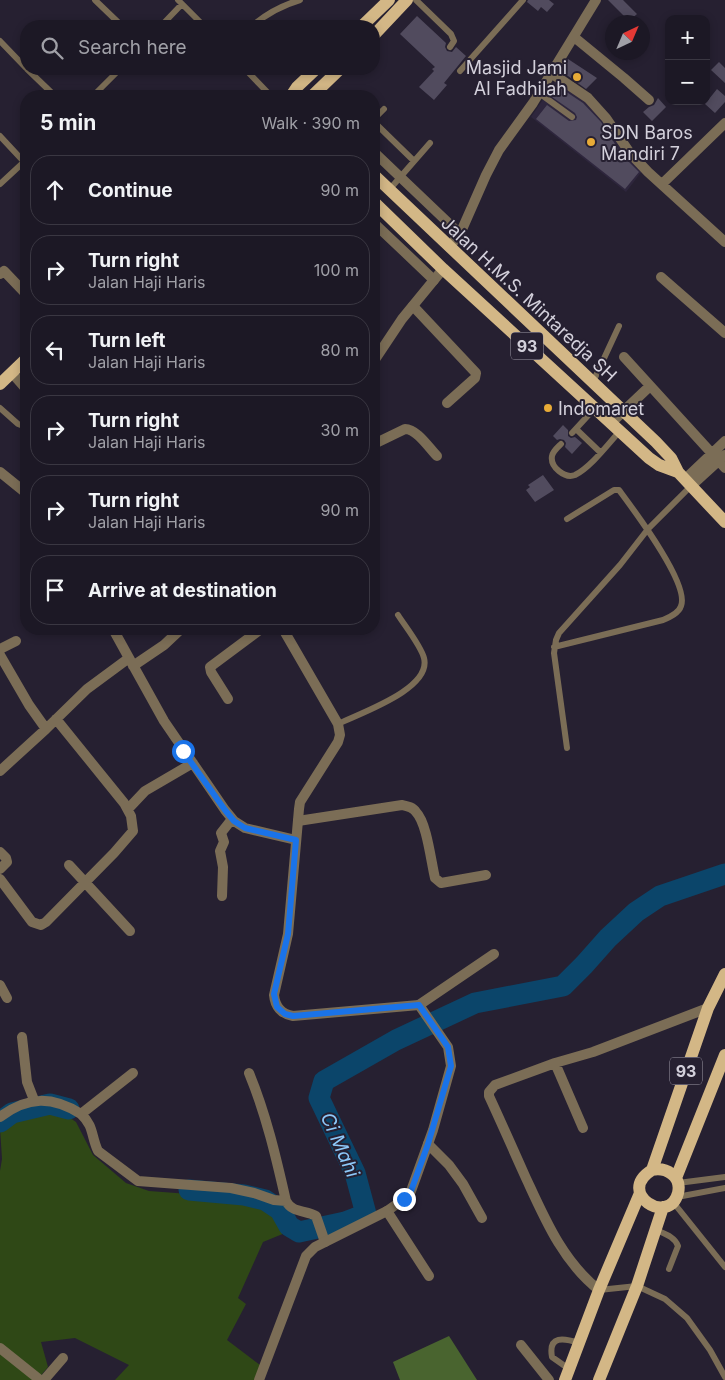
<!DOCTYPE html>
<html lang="en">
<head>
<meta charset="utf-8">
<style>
	body { margin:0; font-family:Inter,sans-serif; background:#292532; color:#f1f3f6 }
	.controls { position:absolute; right:15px; top:15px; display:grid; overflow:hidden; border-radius:10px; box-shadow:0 2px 8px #0003 }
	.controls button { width:45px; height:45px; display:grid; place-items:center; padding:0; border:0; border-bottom:1px solid #3a3742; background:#1c1825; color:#f1f3f6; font:25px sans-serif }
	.compass { position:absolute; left:605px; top:15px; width:45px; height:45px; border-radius:50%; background:#1c1825; box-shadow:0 2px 8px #0003; rotate:44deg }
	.stop { position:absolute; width:15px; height:15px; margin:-11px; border:4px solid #1a73e8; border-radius:50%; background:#fff }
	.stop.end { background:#1a73e8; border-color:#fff; box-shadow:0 1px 5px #0008 }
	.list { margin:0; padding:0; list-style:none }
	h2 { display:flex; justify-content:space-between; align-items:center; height:65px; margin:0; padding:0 20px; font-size:21px }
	h2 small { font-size:16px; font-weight:400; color:#a0a0a7 }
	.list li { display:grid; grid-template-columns:32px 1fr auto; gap:15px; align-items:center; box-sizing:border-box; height:70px; margin:0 10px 10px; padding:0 10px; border:1px solid #3a3742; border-radius:20px }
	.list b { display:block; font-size:19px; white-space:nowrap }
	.list p { margin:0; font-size:16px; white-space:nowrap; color:#a0a0a7 }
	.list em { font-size:16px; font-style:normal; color:#a0a0a7 }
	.icon { flex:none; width:28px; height:28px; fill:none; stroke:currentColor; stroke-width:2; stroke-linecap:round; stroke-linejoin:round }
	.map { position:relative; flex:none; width:725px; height:1380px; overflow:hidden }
	.search { position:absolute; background:#1c1825; box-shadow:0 2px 8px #0003; left:20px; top:20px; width:360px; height:55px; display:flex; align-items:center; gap:12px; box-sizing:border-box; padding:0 18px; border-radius:20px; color:#a0a0a7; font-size:19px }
	.panel { position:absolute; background:#1c1825; box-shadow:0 2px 8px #0003; left:20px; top:90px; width:360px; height:545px; border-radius:20px }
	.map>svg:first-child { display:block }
	.built { fill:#2e263d }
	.green { fill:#2f4816 }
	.forest { fill:#49642f }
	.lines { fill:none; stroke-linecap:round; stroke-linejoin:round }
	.river { stroke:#0b456a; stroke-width:21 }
	.building { fill:#514b5e }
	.service { stroke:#7b6d56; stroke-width:6 }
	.minor { stroke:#7b6d56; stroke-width:10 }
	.tertiary { stroke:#7b6d56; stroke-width:10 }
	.primary { stroke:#d3b786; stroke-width:12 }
	.route { stroke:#1a73e8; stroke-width:6 }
	.poi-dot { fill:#e8ab37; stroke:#262031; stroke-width:2 }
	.labels { text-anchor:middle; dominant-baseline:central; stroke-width:4; stroke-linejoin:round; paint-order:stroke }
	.shield { fill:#262031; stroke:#9f9ba8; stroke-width:1 }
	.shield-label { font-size:16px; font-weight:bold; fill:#d3d0db }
	.poi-label { font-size:18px; fill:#d3d0db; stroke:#262031; text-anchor:start }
	.street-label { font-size:18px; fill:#d3d0db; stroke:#262031 }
	.water-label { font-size:19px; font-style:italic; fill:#8dc8f9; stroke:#262031 }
</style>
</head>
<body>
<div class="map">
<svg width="725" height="1380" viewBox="0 0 725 1380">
	<rect width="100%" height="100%" fill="#262031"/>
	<path class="built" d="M557,79L587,99L642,171L626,192L531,117Z"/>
	<path class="green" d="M42,1109L60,1111L76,1122L93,1155L126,1183L149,1191L243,1198L272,1210L281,1218L285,1233L263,1242L238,1298L246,1304L227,1340L260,1365L255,1380H115L129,1365L75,1338L41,1342L48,1367L37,1380H0V1171L2,1159L0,1128L13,1118Z"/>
	<path class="forest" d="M449,1336L477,1380H400L393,1362Z"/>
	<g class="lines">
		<path class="river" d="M0,1122L12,1113L50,1104L69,1109
			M189,1190L244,1195L265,1200L280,1210L289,1226L299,1232L345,1222L366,1214L355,1173L319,1098L324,1081L396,1040L475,1003L563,986L584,965L608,938L636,912L660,896L725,874"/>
	</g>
	<path class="building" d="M528,0H549L554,4L547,12L541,7L538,11L527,2Z
		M608,0H623L637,14L629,21Z
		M417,16L446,43L445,47L447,51L452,52L456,47L466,56L444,83L447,85L434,100L419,87L434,71L432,69L435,67L400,34Z
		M568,59L597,78L586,89L561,71Z
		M719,62L725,68V83L711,70Z
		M559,87L583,103L601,122L622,155L639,172L625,189L536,119L547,105L569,121L576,120L577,117L575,113L552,97Z
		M717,89L725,96V102L715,113L705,104Z
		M658,98L666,107L652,121L643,112L649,107L654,105Z
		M563,425L568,430V436L571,438L575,437L582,443L572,454L565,447L566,443L564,440L560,439L557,440L553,436Z
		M543,475L554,490L535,502L526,490L530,487L528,485Z"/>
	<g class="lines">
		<path class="service" d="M95,0L122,26
			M178,0L204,26
			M416,0L451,34L454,41L450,47
			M161,26L182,4
			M252,26C266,14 283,5 300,0
			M0,41L26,68
			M27,69L55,96
			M245,69L271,96
			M460,71L523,0
			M539,93L572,117
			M93,96L120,69
			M374,119L384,109
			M374,122L414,161
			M0,136L26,164
			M0,184L26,160
			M389,190L430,143
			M593,382L619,326
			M0,408L18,424L26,427
			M576,429L600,452
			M572,433L595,408
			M561,444C558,447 553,451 552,456C550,467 565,479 575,475C591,467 608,444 620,431
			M554,647L663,620C670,617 679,613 681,606C690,584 633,509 619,490H614L567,519
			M338,724C360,713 432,689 424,658C421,646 405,626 398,615
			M567,748L554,653L556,640L559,633L620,565L648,529L691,486
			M678,1183L725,1177
			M677,1197L725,1188
			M673,1202L725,1267
			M656,1230C665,1234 675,1237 678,1246L669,1269
			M599,1290L637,1286L665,1299L687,1318L710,1350L725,1377
			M569,1369L552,1357C548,1335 564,1338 579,1343"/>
		<path class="minor" d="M574,37L624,78L649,100
			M551,73L588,98L606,118L630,153L648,172L725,242
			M374,152L460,234
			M662,184L725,123
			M374,223L434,280
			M0,274L4,271L26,294
			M661,277L725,333
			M413,306L476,373L475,378L447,403
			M624,357L725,468
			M12,373L26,389
			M611,423L650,386
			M374,444L405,429C417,429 429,448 437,456
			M0,472L26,493
			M685,479L725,441
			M691,486L725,455
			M0,649L16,641
			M0,655L29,705L46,729L87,689L129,658L113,629
			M129,658L164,721L225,810L234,821L245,828L296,840
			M133,666L164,645L181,629
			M228,699L211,672L210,667L261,629
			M0,771L46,729
			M128,809L145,791L193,763
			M298,821L402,805C407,806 413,807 416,812C427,823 431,862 435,878L441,883L486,875
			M0,852L6,858L7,862L0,869
			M69,865L130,931
			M0,879L32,922L41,925L46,922L114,853L133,831L131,816L124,803L56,719
			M222,896L223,867L220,851L224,842L221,833L232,819
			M0,985L7,998
			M419,1005L494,954
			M22,1037L27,1082L34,1100
			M555,1063L583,1128
			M249,1073C266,1114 276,1157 286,1201C292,1213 306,1210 316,1216L325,1242
			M81,1114C94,1126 91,1136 98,1151L138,1181L231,1188L254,1193L274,1200L286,1201
			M0,1117C28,1096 52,1096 81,1114L133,1073
			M428,1144L449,1165L463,1184L482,1218
			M387,1211L429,1276
			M599,1290C562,1261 544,1217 525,1176C513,1149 501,1122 489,1096V1092L495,1085L555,1063L593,1052L708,1008
			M521,1345L549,1380
			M0,1348L40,1380
			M44,1380L63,1358"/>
		<path class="tertiary" d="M449,247L460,234L486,175L499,150L533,103L596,0
			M374,361L402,319L443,269
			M259,1380L306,1256L315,1247L387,1211L404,1199L411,1191L433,1130L451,1066L448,1047L419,1005L293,1016C281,1014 275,1006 274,995L288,934L299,809L300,802L338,742L340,735L338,724L283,629"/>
		<path class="primary" d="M362,26L389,0
			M374,35L407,0
			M291,96L297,87L316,69
			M312,96L340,69
			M374,175L656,442L671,458L678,472L725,522
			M374,202L443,269L649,458L659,465L678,472
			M0,384L26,359
			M652,1170C666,1167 682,1176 678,1193C669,1227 615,1193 652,1170L708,1008L725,974
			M676,1178L725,1055
			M565,1380L599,1290L640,1193
			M599,1380L637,1286L663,1207"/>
	</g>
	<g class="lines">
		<path class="route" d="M183,751L225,810L234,821L245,828L296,840L288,934L274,994L277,1007L285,1014L293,1016L419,1005L448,1047L451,1066L428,1144L411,1191L404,1199"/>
	</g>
	<g class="poi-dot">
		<circle cx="577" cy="77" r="5"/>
		<circle cx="591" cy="142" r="5"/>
		<circle cx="548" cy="408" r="5"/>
	</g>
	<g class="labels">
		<g class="shield">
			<rect x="511" y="332.5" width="32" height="27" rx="4"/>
			<rect x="670" y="1057.5" width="32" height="27" rx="4"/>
		</g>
		<g class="shield-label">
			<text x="527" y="346">93</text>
			<text x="686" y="1071">93</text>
		</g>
		<g class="poi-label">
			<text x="567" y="67" text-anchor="end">Masjid Jami<tspan x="567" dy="21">Al Fadhilah</tspan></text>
			<text x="601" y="132">SDN Baros<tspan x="601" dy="21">Mandiri 7</tspan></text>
			<text x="558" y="408">Indomaret</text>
		</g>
		<g class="street-label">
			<text transform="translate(529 299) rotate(43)">Jalan H.M.S. Mintaredja SH</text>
		</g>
		<g class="water-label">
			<text transform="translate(340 1145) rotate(66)">Ci Mahi</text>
		</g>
	</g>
</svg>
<div class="controls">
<button>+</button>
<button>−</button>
</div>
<svg class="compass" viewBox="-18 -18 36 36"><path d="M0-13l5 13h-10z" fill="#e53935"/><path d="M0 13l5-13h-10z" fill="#a0a0a7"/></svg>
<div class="stop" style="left:183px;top:751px"></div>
<div class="stop end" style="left:404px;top:1199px"></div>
<div class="search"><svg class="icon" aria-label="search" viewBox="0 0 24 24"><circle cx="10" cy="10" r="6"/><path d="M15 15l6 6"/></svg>Search here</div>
<section class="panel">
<h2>5 min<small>Walk · 390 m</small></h2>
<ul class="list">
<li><svg class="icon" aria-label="ahead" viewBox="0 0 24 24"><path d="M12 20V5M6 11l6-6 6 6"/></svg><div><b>Continue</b></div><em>90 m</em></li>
<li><svg class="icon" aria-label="right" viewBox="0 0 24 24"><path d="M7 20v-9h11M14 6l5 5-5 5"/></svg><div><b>Turn right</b><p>Jalan Haji Haris</p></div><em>100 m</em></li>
<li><svg class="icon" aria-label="left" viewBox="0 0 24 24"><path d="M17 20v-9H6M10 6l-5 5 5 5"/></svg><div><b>Turn left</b><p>Jalan Haji Haris</p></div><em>80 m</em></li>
<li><svg class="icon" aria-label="right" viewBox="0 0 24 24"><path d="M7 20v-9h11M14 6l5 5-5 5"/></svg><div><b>Turn right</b><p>Jalan Haji Haris</p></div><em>30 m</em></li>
<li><svg class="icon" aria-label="right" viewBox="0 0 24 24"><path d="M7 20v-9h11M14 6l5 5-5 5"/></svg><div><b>Turn right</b><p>Jalan Haji Haris</p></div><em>90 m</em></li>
<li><svg class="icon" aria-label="arrive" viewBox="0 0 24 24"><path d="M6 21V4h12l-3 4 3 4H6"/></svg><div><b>Arrive at destination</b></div></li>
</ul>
</section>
</div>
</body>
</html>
